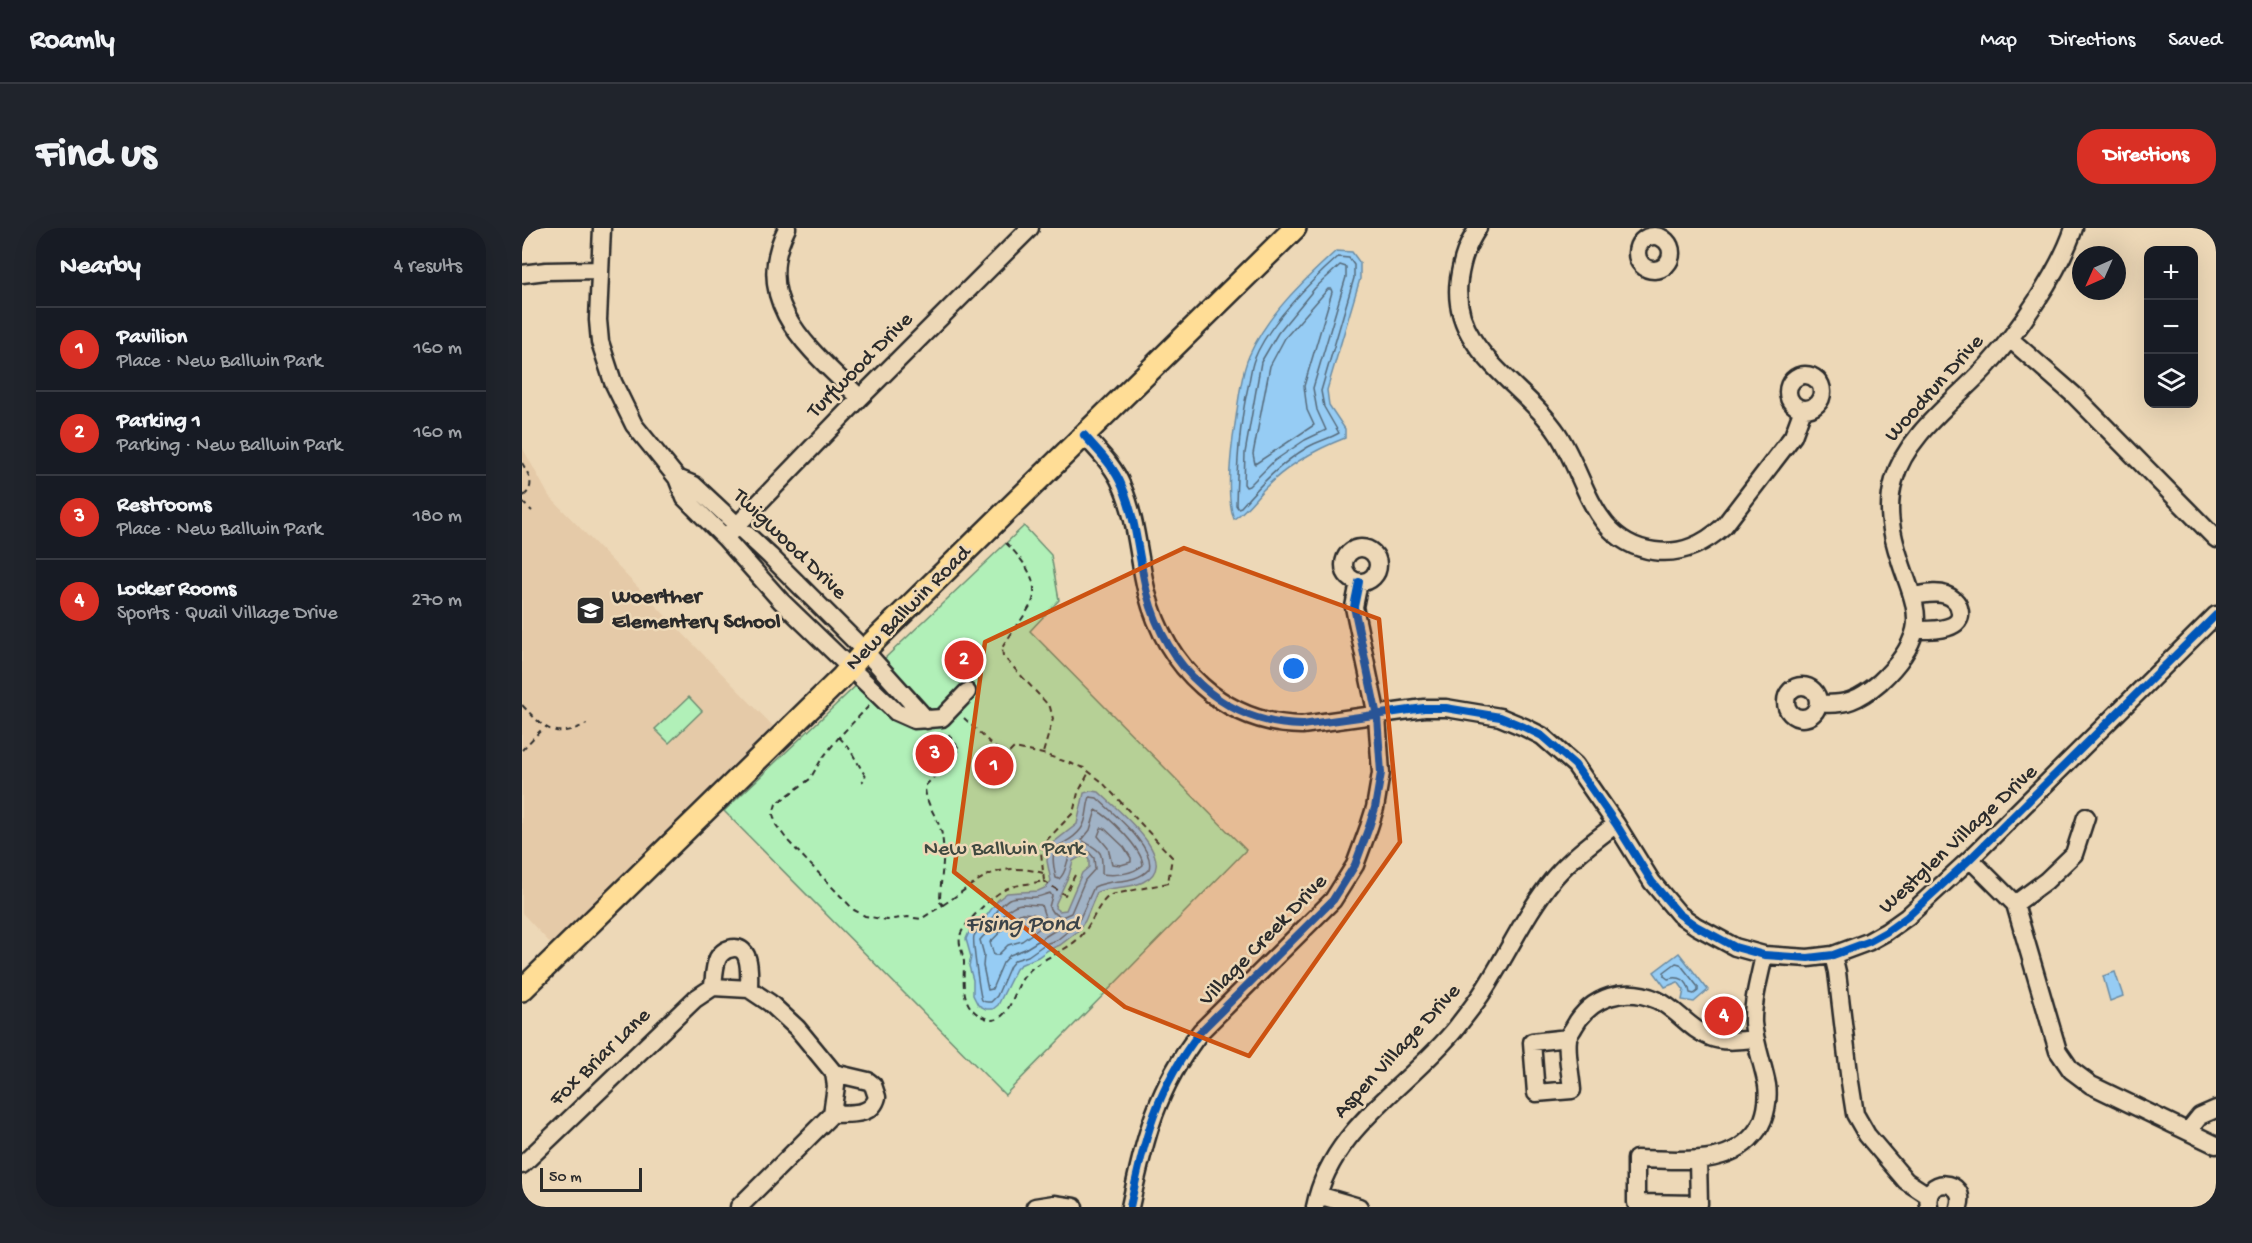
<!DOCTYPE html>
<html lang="en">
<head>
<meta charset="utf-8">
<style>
	body { margin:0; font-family:"Gochi Hand",sans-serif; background:#20242c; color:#f1f3f6 }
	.controls { position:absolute; right:18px; top:18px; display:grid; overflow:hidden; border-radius:12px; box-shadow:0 6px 24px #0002 }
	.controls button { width:54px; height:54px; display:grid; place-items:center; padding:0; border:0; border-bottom:2px solid #363941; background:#171b24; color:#f1f3f6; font:30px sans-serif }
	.compass { position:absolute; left:1550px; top:18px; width:54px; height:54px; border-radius:50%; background:#171b24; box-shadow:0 6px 24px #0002; rotate:225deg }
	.scale { position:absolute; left:18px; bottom:15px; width:102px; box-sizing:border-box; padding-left:6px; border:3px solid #2b2b2b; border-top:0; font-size:16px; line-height:21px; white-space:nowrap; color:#2b2b2b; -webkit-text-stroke:4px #edd8b7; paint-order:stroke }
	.you { position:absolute; left:772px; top:441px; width:21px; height:21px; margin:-15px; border:4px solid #fff; border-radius:50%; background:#1a73e8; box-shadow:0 0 0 9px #1a73e833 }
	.badge { display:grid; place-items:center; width:39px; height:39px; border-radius:50%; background:#d93025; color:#fff; font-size:20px; font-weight:700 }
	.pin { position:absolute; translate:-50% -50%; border:3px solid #fff; box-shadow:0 2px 6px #0006 }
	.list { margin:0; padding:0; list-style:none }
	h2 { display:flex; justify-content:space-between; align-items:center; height:78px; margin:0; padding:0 24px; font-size:26px }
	h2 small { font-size:20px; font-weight:400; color:#9ea1a6 }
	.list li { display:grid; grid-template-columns:39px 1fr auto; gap:18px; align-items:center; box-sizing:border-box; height:84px; padding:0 24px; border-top:2px solid #363941 }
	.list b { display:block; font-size:22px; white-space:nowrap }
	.list p { margin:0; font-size:20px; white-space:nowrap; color:#9ea1a6 }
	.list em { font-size:20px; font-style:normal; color:#9ea1a6 }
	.icon { flex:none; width:33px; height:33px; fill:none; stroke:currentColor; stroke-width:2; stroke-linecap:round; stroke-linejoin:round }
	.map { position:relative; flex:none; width:1694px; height:979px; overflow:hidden; border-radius:24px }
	header { display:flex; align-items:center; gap:36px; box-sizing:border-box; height:84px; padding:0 30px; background:#171b24; border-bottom:2px solid #363941 }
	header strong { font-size:28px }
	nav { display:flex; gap:33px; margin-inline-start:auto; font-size:21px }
	.intro { display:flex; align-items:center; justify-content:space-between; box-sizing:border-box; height:144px; padding:0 36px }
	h1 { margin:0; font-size:42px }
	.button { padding:15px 27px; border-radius:24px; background:#d93025; color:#fff; font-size:21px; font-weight:700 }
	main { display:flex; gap:36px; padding:0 36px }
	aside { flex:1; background:#171b24; border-radius:24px; box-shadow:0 6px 24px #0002 }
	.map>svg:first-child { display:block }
	.built { fill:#e5caa8 }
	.green { fill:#b1f0b8; stroke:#6e8e72; stroke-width:1.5 }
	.water { fill:#96ccf4; stroke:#6b8ca4; stroke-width:1.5; fill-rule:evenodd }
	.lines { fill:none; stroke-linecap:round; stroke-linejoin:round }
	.shore { stroke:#566b7b; stroke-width:1.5 }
	.minor-casing { stroke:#2b2b2b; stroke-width:21 }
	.major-casing { stroke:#2b2b2b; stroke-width:26 }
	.path { stroke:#2b2b2b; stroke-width:2; stroke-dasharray:6 4.5; stroke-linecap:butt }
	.minor { stroke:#edd8b7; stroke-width:16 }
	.major { stroke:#ffdd96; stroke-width:21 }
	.cycleway-casing { stroke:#edd8b7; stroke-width:11 }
	.cycleway { stroke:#0057b8; stroke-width:8 }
	.marked { fill:#cc5211; fill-opacity:0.2; stroke:#cc5211; stroke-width:4.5; stroke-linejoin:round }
	.labels { text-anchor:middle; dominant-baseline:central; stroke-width:5; stroke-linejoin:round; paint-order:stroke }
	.street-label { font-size:22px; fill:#2b2b2b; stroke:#edd8b7 }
	.poi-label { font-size:22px; font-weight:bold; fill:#2b2b2b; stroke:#edd8b7; text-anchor:start }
	.park-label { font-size:22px; fill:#3f4940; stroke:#edd8b7 }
	.water-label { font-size:24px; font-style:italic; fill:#3b4349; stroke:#edd8b7 }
</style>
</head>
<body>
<header>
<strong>Roamly</strong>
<nav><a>Map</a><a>Directions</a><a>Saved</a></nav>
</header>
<div class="intro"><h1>Find us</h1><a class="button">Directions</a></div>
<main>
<aside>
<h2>Nearby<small>4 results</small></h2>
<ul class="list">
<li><span class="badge">1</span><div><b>Pavilion</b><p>Place · New Ballwin Park</p></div><em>160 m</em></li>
<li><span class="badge">2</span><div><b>Parking 1</b><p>Parking · New Ballwin Park</p></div><em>160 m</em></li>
<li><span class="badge">3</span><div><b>Restrooms</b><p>Place · New Ballwin Park</p></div><em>180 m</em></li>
<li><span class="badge">4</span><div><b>Locker Rooms</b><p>Sports · Quail Village Drive</p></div><em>270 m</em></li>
</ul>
</aside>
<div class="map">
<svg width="1694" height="979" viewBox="0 0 1694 979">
	<rect width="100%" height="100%" fill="#edd8b7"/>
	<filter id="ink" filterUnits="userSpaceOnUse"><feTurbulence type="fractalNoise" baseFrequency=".0167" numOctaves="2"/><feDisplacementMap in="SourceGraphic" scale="12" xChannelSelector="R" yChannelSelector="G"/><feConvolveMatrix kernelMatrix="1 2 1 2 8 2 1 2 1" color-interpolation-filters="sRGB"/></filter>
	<g filter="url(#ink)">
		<path class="built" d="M0,219L27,268L251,498L30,717L0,685Z"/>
		<path class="green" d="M502,298L529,327L537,372L508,403L724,622L483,867L202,583Z
			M167,469L180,483L147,515L133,501Z"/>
		<path class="water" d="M814,23L830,24L838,35V51L805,162L807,177L823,201V210C792,222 764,238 741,262C731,273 724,283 712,291C704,270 708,233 711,210C715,186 718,149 727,128C745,87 781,53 814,23Z
			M569,563L577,564C593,580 663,634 621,654C607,661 590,658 575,664L563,693L555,704L538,717L526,722L516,729L498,737L494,741L476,777L471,781H464L456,777L451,767V752L447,738L449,729L444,711L448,702L463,690L476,672L485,665L516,663L525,659L529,653L525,633L527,618L555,596L562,565ZM564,628L567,632V639L560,645L544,682L537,683L533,680L534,675L547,647L551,633L558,629Z
			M1157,725L1186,762L1172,774L1160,772L1162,762L1156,754L1143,759L1132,744Z
			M1593,744L1601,768L1588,773L1581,748Z"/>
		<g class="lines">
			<path class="shore" d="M816,29L827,30L832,37V50L799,163L802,179L817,205C807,211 796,213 786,219C759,235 739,256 719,279L716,280L714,277C715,237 717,198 726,159C728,150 729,140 732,132C746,96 788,54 816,29Z
				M818,37L824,39V49L791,160L795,182L804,202L783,212L752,233L727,258L724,259L722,256L723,225L739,134L756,105L793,60Z
				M806,61H809L810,64L782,158L785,182L792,197L733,236L731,226L748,138L763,110Z
				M568,569L575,570C589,584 634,619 627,641C613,657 590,650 572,659L558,690L551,699L535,712L523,716L506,728L493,732L488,738L475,768L469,774C465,774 463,775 460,772C458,769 450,712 452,708C455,701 463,698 468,693C474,686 478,676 487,671C495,667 505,670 514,669C519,669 523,666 528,665L530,668L527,679L530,684L540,689L549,685L563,652L573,641L572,630L566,623C538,621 550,640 537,651L534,650C524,607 542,624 559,601C566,592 564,579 568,569Z
				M574,582C588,589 620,621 621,637C611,646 593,648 580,646C581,620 578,624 560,612L568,602Z
				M579,600H582L602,619L609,630V634L599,637L590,636L586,620L576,608Z
				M499,676L519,677L523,689L536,697L537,700L503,721L488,727L481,735L470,761L466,762L461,738L462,727L458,712C462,706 468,704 473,699C482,689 485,678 499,676Z
				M500,685L512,686L518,700L500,713L486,717L476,727H472L468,714C478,706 491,687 500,685Z
				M1154,735L1158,736L1176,759V763L1172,766L1168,765C1166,752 1158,747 1146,751L1142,748V744Z"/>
			<defs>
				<path id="minor" d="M80,0L76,92L78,114L91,154L112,197L155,250L163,270L203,310L259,373L374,484L392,492L420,490L445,464
					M265,0C227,75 289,122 338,170
					M956,0C945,17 940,31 937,51C927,122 1002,155 1036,206C1065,251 1070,314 1132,323C1160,327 1182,316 1202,298L1271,208L1281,181
					M1115 25a17 17 0 1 1 34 0a17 17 0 1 1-34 0Z
					M0,46L24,43L77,42
					M1488,111L1552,167L1694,311
					M1266 164a17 17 0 1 1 34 0a17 17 0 1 1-34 0Z
					M562,207C576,223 592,238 600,258C615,292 616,329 625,365C644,439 702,496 780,497L902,480H924L978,489L1002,499L1020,508L1053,537L1094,596L1130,654L1157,686L1174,698L1213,719L1242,727L1286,730L1311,727L1346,714L1364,704L1385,689L1448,631L1694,387
					M155,250L172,257L248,328L343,423L405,492
					M203,310L338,170L508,0
					M822 337a17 17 0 1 1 34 0a17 17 0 1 1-34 0Z
					M1390,368C1400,367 1414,363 1424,367C1430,369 1436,374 1437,380C1445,404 1406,402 1393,402
					M1264 474a16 16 0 1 1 32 0a16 16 0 1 1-32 0Z
					M1296,475C1323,478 1337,472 1358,454C1372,441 1388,422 1393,402C1398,379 1384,353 1378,332C1369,305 1364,280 1372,252C1384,207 1434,172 1465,138C1496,104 1538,43 1552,0
					M1448,631L1493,676L1536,823L1549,842L1569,857L1694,917
					M1493,676L1524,653L1552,626L1564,589
					M1311,727L1315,744L1328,854L1333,886L1345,907L1384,953L1407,968
					M191,759C192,750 192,738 196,730C198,726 203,722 207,721C231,714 227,748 227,761
					M1046,810L1010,814L1014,865L1050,862C1049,848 1044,825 1046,811C1046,807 1050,803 1052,799C1069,768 1104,758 1135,772C1155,781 1168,802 1188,809C1203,815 1219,812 1234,811
					M310,886C327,885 350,889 355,869L351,857L346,853L312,845
					M1666,903L1678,888L1694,881
					M1176,932L1177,976L1114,975V931C1157,931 1209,941 1236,901C1244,890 1247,871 1245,857C1241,836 1233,816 1231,795C1230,773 1238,748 1242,727
					M0,937L173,771L191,759L227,761L248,775L275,800L312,845
					M796,967L837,979
					M1407,978C1401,948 1446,950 1437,979
					M217,979L310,886L314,858L312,845
					M513,979L532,976L552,979
					M608,979C623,909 634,861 679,803L811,672L833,637L847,599L853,580L859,545L855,488L832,379L837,354
					M793,979C809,899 887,859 935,799C944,787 954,775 962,762C986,725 1004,684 1032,650C1050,629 1072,613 1094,596"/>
				<path id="major" d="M0,762L320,449L349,416L773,0"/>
			</defs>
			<use href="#minor" class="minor-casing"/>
			<use href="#major" class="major-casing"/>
			<path class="path" d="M0,235C8,248 14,260 0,269
				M0,274L10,283
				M484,315C498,329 517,350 511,372C509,380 486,409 480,420L481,428L528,479L531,491L521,525
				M0,477C24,502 31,511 65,496
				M347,478L317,509L299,532L288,551L254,576L251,586L254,597L266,613L332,682L343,688L365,692L386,689L399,691L421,677L418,674C418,652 424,629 420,607C417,590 403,577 403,558L438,522L425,504
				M442,490L483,529L492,520L521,526L562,540L579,553L650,629L646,655L588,667C573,679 570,698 556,711C540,726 513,732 501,750C492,762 488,791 470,792C466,792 461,789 457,787C438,776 442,752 442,734C441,722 434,715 440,703C447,691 470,668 482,662C493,656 510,656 522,653L519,624L521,616L551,585L556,565L567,544
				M317,509L327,520L344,549L340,554
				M0,522L21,500
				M522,653L543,667L553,647
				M421,677C457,653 472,632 521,645"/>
			<use href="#minor" class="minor"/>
			<use href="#major" class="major"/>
			<defs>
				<path id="cycleway" d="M562,207C576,223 592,238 600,258C615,292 616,329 625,365C644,439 702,496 780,497L902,480H924L978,489L1002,499L1020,508L1053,537L1094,596L1130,654L1157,686L1174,698L1213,719L1242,727L1286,730L1311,727L1346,714L1364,704L1385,689L1448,631L1694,387
					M608,979C623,909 634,861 679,803L811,672L833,637L847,599L853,580L859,545L855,488L832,379L837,354"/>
			</defs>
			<use href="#cycleway" class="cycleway-casing"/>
			<use href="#cycleway" class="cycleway"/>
		</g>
	</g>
	<path class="marked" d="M662,320L857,391L878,614L727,828L603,779L432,644L463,414Z"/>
	<defs>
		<symbol id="school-square" viewBox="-11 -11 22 22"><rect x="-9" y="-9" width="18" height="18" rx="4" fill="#2b2b2b" stroke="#edd8b7"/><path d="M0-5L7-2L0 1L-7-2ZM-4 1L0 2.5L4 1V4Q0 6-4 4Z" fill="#fff"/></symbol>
	</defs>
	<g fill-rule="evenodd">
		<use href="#school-square" x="52" y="366" width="33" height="33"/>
	</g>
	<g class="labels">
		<g class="street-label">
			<text transform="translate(339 138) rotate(-45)">Turfwood Drive</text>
			<text transform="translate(1413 161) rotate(-48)">Woodrun Drive</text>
			<text transform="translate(267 317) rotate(44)">Twigwood Drive</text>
			<text transform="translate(387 381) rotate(-45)">New Ballwin Road</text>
			<text transform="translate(1437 612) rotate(-43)">Westglen Village Drive</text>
			<text transform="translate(742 713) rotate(-46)">Village Creek Drive</text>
			<text transform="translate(876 824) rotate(-47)">Aspen Village Drive</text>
			<text transform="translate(79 830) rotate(-44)">Fox Briar Lane</text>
		</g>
		<g class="poi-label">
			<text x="90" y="370">Woerther<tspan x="90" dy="25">Elementery School</tspan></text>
		</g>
		<g class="park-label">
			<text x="482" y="622">New Ballwin Park</text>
		</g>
		<g class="water-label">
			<text x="500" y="697">Fising Pond</text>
		</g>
	</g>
</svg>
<div class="controls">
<button>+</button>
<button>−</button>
<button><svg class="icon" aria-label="layers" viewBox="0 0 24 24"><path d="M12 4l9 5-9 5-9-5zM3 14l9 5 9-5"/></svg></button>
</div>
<svg class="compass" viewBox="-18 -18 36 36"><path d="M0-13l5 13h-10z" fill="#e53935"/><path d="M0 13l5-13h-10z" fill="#9ea1a6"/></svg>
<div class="scale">50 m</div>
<div class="you"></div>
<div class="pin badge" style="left:472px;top:538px">1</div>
<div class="pin badge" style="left:442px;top:432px">2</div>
<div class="pin badge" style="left:413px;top:526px">3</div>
<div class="pin badge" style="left:1202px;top:788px">4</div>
</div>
</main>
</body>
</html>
